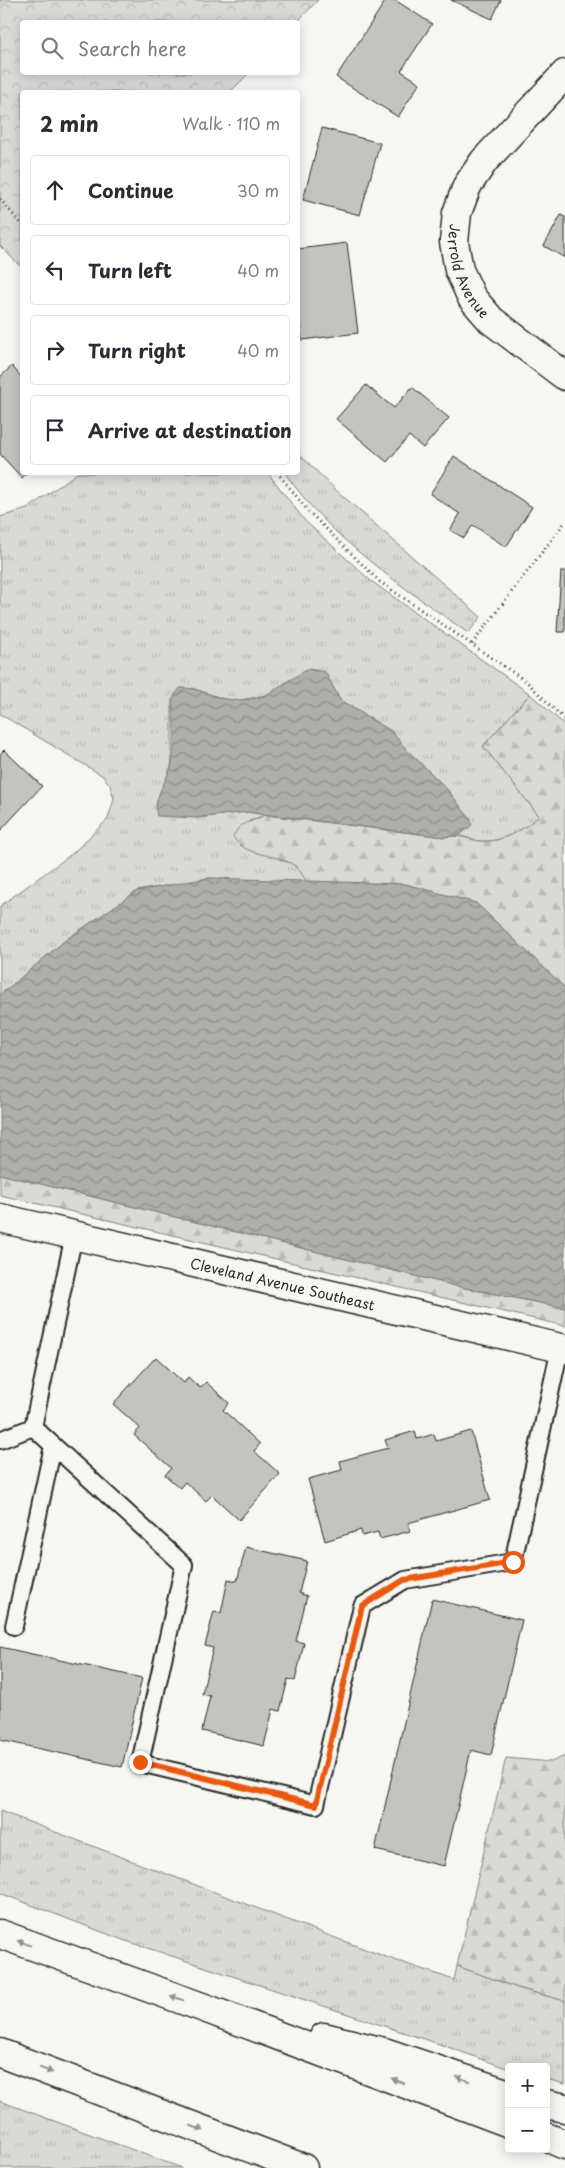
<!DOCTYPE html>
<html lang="en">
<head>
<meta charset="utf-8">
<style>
	body { margin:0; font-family:"Playpen Sans",sans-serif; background:#f7f7f7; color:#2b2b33 }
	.controls { position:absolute; right:15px; bottom:15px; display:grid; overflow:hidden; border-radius:5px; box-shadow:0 2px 12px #0003 }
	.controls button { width:45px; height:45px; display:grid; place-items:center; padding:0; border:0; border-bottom:1px solid #e1e1e2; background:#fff; color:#2b2b33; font:25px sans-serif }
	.stop { position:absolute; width:15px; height:15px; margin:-11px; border:4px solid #ea580c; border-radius:50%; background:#fff }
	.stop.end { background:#ea580c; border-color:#fff; box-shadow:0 1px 5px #0008 }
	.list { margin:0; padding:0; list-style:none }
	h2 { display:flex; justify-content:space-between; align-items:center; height:65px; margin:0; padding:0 20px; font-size:21px }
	h2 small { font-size:16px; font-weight:400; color:#7c7c81 }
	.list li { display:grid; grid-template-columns:32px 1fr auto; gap:15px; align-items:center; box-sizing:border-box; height:70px; margin:0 10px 10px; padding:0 10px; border:1px solid #e1e1e2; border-radius:5px }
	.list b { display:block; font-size:19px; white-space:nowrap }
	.list em { font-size:16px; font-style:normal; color:#7c7c81 }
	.icon { flex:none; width:28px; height:28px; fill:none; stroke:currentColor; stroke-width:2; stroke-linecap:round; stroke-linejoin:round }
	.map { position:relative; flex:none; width:565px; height:2168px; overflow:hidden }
	.search { position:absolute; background:#fff; box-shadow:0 2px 12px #0003; left:20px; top:20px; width:280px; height:55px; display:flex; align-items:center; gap:12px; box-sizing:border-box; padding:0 18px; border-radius:5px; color:#7c7c81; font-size:19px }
	.panel { position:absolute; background:#fff; box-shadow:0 2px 12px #0003; left:20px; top:90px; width:280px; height:385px; border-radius:5px }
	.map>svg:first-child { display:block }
	.grass { fill:url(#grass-tufts); stroke:#828280 }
	.forest { fill:url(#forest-firs); stroke:#828280 }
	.park { fill:url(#park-crowns); stroke:#828280 }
	.water { fill:url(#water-waves); stroke:#7a7a78 }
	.building { fill:#c3c3c0; stroke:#2b2b2b }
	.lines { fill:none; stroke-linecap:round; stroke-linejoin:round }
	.lane-casing { stroke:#2b2b2b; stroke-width:20 }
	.street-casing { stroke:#2b2b2b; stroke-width:31 }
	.secondary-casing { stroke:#2b2b2b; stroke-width:31 }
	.highway-casing { stroke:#2b2b2b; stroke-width:31 }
	.path { stroke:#2b2b2b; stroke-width:3; stroke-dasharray:1 4; stroke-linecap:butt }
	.lane { stroke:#f6f6f2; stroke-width:16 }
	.street { stroke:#f6f6f2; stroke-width:28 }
	.secondary { stroke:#f6f6f2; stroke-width:28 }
	.highway { stroke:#f6f6f2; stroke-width:28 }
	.oneway { fill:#90908e }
	.route { stroke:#ea580c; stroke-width:6 }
	.labels { text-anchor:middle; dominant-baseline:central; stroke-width:4; stroke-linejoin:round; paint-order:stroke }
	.street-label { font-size:14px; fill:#2b2b2b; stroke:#f6f6f2 }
</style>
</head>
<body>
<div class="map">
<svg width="565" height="2168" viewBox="0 0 565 2168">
	<defs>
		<pattern id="grass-tufts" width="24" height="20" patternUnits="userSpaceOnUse" patternTransform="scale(1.25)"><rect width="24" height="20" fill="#d9d9d5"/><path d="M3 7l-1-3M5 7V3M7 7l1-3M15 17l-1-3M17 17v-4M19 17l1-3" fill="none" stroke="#babab7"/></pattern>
		<pattern id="forest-firs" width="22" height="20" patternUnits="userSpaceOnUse" patternTransform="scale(1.25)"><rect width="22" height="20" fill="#d9d9d5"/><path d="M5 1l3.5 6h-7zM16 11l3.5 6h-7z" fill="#babab7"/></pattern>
		<pattern id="park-crowns" width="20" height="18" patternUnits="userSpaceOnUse" patternTransform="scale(1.25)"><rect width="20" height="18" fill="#d9d9d5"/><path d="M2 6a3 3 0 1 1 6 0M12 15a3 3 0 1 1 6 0" fill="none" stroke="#babab7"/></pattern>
		<pattern id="water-waves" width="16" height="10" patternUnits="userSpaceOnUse" patternTransform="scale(1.25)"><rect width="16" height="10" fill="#aeaeab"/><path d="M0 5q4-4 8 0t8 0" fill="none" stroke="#8e8e8b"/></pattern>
	</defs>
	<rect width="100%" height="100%" fill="#f6f6f2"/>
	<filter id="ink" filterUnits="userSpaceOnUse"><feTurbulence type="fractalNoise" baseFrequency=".02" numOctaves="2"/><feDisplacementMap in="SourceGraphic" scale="10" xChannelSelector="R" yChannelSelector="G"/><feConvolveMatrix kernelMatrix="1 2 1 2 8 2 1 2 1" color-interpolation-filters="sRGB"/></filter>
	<g filter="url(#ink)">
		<path class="grass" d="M298,453L337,491L481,617L468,633C402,586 331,540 285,473L298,472Z
			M77,473H268L305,521L371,581L530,694L483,746L540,817C523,829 504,842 482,841C474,841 466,837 459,835L468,829L470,819L447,789L407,750L391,731L340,700L325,672L289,680L266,695L240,700L224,699L192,688L172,700V759L171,767L159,795L196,818L247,812L265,815L249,821L280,860L291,863L300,871L307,882L209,878L137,891L67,939L0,995V906L73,853L108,819L114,799L110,785L103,776L0,714V517L27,509Z
			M0,1811L386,1957L454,1980L457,1966L518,1988L565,2001V2084L546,2079V2067H509V2069L445,2046L123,1940L0,1893Z
			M0,2101L182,2168H0Z"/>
		<path class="forest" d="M530,694L565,725V988L476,903L405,884L307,882C303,876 299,868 292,864C275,853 243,857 233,836L240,826L265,815L444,837C461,835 464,838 479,841C499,844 525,829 539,816L483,746Z
			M0,1174L460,1287L565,1308V1326L0,1195Z
			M565,1756V2001L518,1988L457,1966L506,1758L551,1762Z"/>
		<path class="park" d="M0,0H318L297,22H22V72L249,73L230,92H22V268L0,246Z"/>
		<path class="water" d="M309,669L325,672L340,700L391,731L407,750L447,789L470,819L472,825L459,835L444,837L247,812L196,818L157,816C152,799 166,783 171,767C176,749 174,718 172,700L180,688C197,687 209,696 225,699C237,701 255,700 267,695C282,688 294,675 309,669Z
			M209,878L405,884L476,903L565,988V1308L460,1287L0,1174V995L67,939L137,891Z"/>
		<path class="building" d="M386,0H395L432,24L401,71L420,83L398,117L336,77Z
			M451,0H501L492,19Z
			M322,128L380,143L360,215L303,200Z
			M561,215L565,217V258L544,246Z
			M347,243L358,333L302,340L300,325H298V249Z
			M12,366L22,378V472H28L22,478L0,454V377Z
			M366,385L394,408L412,387L449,418L423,448L409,436L387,462L336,419Z
			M454,456L532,507L506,547L473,525L464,538L450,530L460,514L430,494Z
			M561,571H565V632H557Z
			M4,750L42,786L0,831V754Z
			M156,1357L184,1383L188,1377L200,1388L206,1382L229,1403L223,1410L260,1444L254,1451L280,1474L239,1520L212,1495L206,1501L185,1482L180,1488L165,1475L171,1468L134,1435L140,1428L113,1404Z
			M415,1431L417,1439L434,1434L436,1441L471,1431L490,1500L408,1523L410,1531L380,1539L378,1532L362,1536L361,1530L325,1541L308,1479L342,1470L340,1461L388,1448L385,1440Z
			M246,1547L307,1561L299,1593L307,1596L296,1641L304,1643L295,1681L288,1679L280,1711L273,1709L264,1746L202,1731L210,1696L202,1694L213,1648L205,1646L214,1611L221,1613L228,1579L237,1581Z
			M432,1599L522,1620L491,1755L471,1750L444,1866L375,1850Z
			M0,1647L142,1678L122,1767L0,1740Z"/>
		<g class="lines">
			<defs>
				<path id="lane" d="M33,1427L184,1565L140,1763L316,1805L362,1606L405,1580L513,1562L560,1348
					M0,1440L33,1427L74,1235
					M14,1626L53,1446"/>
				<g id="street">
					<path id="s1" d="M565,74L484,161L467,186L457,213L454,242L459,270L472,298L491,320L565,376"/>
				</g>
				<g id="secondary">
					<path id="s2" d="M0,1218L565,1349"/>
				</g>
				<path id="highway" d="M0,1934L202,2007L509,2123
					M324,2037L384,2052L509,2094
					M0,2053L303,2168
					M546,2104L565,2108
					M546,2137L565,2145"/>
			</defs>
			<use href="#lane" class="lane-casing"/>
			<use href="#street" class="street-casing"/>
			<use href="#secondary" class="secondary-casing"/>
			<use href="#highway" class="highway-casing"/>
			<path class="path" d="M0,199L22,225
				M277,472L308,511L380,582L527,682L565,720
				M472,644L565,522"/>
			<use href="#lane" class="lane"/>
			<use href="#street" class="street"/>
			<use href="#secondary" class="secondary"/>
			<use href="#highway" class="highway"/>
		</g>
		<defs><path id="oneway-solid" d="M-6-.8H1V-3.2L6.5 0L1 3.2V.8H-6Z" transform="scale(1.25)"/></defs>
		<g class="oneway">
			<use href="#oneway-solid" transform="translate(24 1943) rotate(-160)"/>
			<use href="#oneway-solid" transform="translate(177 1998) rotate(-160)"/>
			<use href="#oneway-solid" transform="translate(46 2070) rotate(21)"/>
			<use href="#oneway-solid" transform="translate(463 2079) rotate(-161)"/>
			<use href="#oneway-solid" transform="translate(398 2081) rotate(-159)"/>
			<use href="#oneway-solid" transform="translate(197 2128) rotate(21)"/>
		</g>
	</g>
	<g class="lines" filter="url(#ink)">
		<path class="route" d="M140,1762L316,1805L362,1606L404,1580L513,1562"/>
	</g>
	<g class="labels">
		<g class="street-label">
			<text stroke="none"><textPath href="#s1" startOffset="239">Jerrold Avenue</textPath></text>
			<text stroke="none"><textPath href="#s2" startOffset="290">Cleveland Avenue Southeast</textPath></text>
		</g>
	</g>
</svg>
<div class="controls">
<button>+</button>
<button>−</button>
</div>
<div class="stop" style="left:513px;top:1562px"></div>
<div class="stop end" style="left:140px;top:1762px"></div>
<div class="search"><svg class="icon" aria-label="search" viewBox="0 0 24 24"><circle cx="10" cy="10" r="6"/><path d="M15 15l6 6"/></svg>Search here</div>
<section class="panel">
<h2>2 min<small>Walk · 110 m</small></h2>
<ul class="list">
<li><svg class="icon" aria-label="ahead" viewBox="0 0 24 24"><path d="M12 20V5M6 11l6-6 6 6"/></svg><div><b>Continue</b></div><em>30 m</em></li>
<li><svg class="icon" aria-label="left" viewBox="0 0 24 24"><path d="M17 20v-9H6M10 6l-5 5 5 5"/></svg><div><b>Turn left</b></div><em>40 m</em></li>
<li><svg class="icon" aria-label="right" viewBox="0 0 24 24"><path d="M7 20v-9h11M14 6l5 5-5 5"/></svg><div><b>Turn right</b></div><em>40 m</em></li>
<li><svg class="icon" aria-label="arrive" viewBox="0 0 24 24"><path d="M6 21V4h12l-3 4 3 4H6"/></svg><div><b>Arrive at destination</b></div></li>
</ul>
</section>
</div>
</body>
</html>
